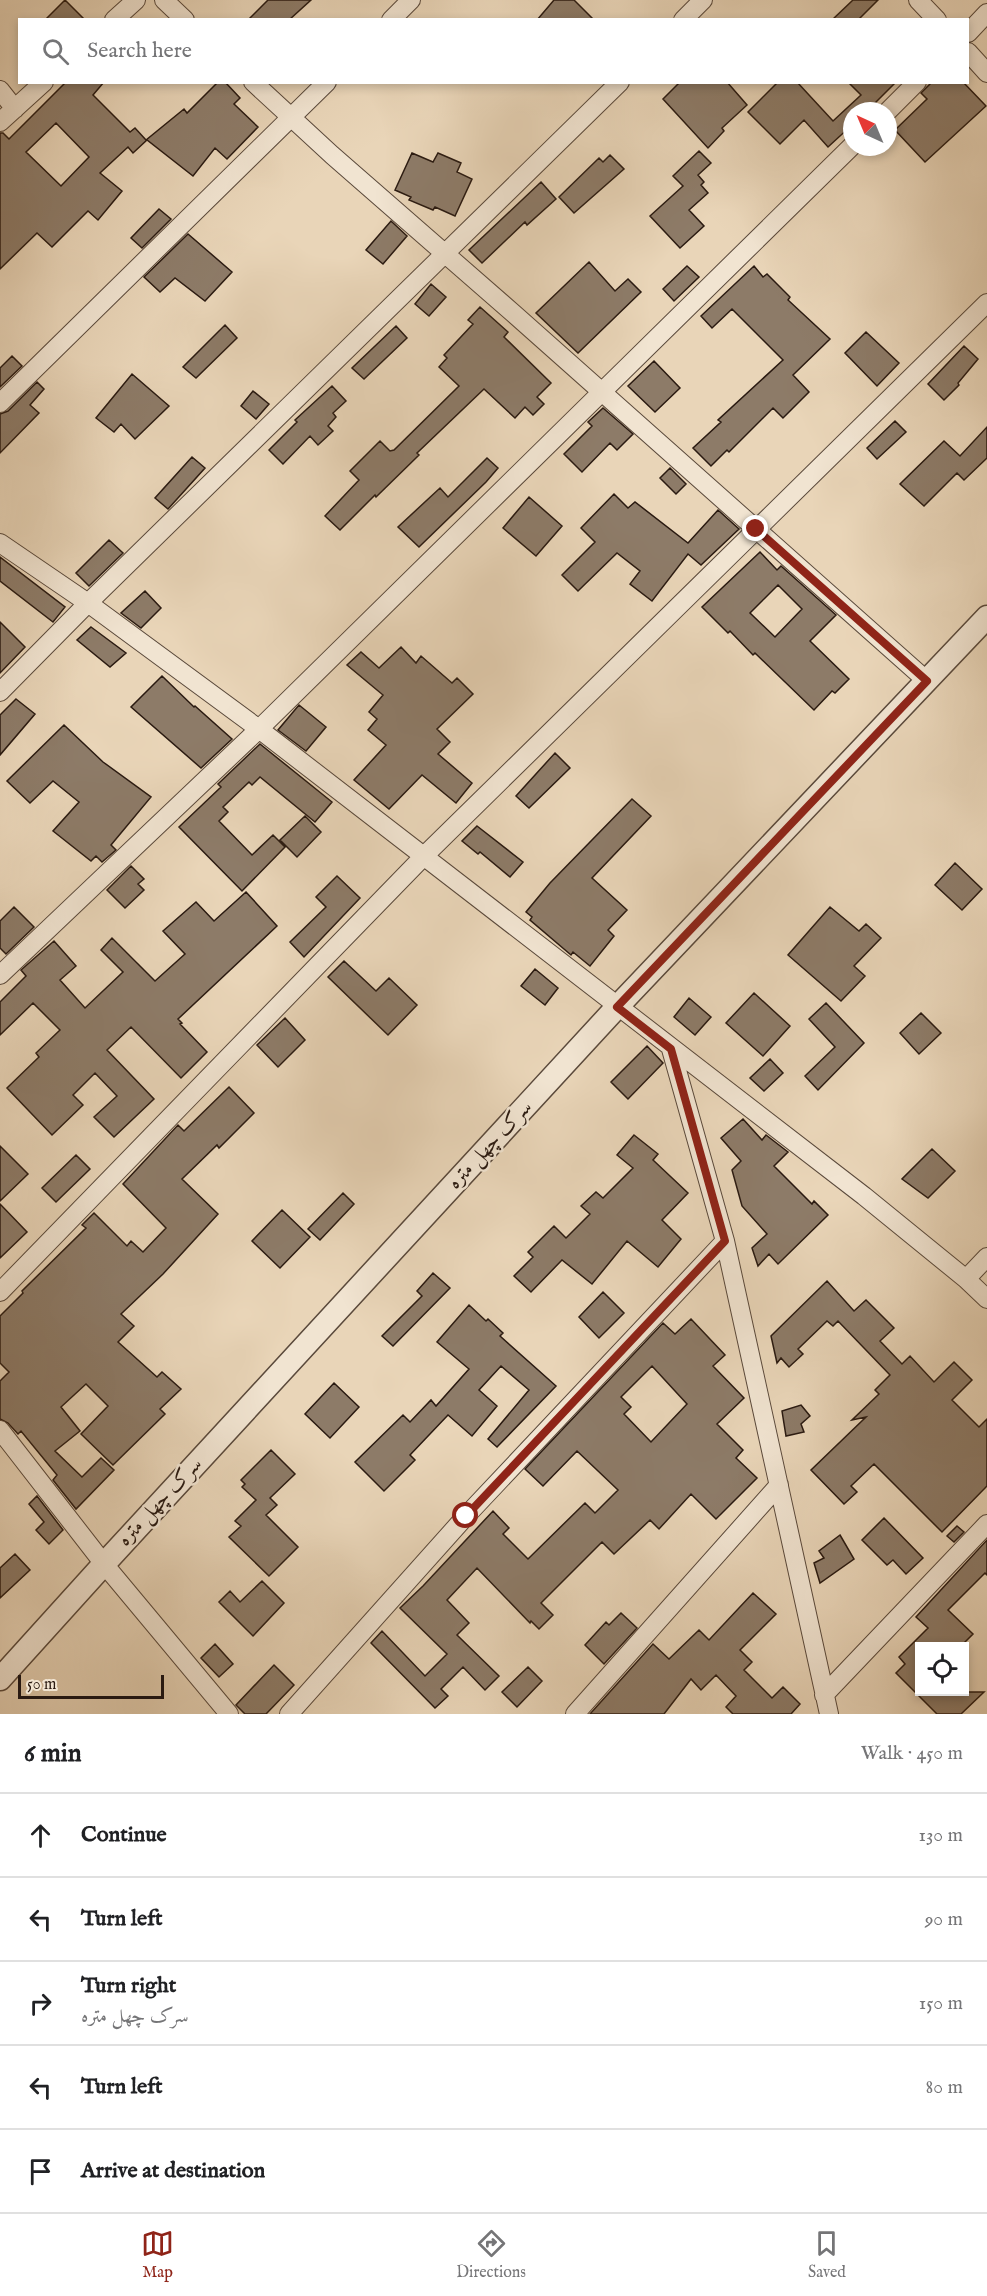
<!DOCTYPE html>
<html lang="en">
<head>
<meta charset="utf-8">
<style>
	body { margin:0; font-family:"IM FELL English",Amiri,serif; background:#f2f2f2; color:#202124 }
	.controls { position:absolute; right:18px; bottom:18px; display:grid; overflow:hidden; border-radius:0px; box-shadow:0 3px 9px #0003 }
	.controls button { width:54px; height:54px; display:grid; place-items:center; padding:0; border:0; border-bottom:2px solid #e0e0e0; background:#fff; color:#202124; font:30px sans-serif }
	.compass { position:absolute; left:843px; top:102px; width:54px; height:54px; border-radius:50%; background:#fff; box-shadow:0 3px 9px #0003; rotate:316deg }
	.scale { position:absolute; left:18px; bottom:15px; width:146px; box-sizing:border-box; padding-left:6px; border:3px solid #2a1a11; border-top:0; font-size:16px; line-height:21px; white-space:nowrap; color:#2a1a11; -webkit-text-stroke:4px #f1e4d1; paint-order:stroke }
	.stop { position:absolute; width:18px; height:18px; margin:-14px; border:4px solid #8f2418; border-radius:50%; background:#fff }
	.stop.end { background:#8f2418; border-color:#fff; box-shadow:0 2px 6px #0008 }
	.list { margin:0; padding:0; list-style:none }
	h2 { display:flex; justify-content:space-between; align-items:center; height:78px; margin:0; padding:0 24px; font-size:26px }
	h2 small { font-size:20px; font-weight:400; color:#757577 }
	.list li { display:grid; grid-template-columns:39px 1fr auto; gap:18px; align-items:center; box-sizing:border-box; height:84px; padding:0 24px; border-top:2px solid #e0e0e0 }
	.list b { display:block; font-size:22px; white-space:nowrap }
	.list p { margin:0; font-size:20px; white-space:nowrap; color:#757577 }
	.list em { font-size:20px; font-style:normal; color:#757577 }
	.icon { flex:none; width:33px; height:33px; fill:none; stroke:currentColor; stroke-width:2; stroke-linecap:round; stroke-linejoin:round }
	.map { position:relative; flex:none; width:987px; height:1714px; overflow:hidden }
	.search { position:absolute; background:#fff; box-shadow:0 3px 9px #0003; left:18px; right:18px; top:18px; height:66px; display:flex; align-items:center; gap:15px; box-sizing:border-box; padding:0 21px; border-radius:0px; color:#757577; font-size:22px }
	.sheet { height:498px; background:#fff }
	nav { display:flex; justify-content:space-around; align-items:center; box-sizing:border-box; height:84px; border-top:2px solid #e0e0e0; background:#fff; font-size:16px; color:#757577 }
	nav a { display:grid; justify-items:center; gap:3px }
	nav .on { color:#8f2418 }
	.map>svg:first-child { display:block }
	.building { fill:#8d7b68; stroke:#2a1a11; stroke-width:1.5; fill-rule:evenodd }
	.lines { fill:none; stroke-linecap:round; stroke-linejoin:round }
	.minor-casing { stroke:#5a493b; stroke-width:20 }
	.tertiary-casing { stroke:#5a493b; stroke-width:25 }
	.minor { stroke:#f1e4d1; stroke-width:18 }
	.tertiary { stroke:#f1e4d1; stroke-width:22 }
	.route { stroke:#8f2418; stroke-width:8 }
	.labels { text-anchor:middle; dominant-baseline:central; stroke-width:5; stroke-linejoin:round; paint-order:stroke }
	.street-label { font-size:21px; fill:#2a1a11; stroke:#f1e4d1 }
</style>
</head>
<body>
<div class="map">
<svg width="987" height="1714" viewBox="0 0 987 1714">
	<rect width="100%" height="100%" fill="#e9d5b8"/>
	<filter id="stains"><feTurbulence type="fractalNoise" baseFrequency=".00333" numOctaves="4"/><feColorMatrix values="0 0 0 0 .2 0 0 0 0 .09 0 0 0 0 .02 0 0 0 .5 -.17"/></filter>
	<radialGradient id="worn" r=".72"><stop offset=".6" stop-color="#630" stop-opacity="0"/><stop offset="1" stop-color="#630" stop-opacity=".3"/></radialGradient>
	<path class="building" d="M65,0L85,20H45Z
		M268,0H311L289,20H248Z
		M554,0H574L594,20H537Z
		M853,0H878L858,20H832Z
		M66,82H104L93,95L130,132L135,128L146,140L184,109L187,113L218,82H225L240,98L234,104L258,127L227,159L215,148L193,176L147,140L133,153L128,147L100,173L122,191L98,220L88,211L52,247L37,233L0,269V133H3L9,139ZM56,123L89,157L61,186L26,152Z
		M680,82H727L747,105L722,128L724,131L708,148L663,99Z
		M778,82H797L833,121L861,95L848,82H896L867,111H852V125L828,147L804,120L780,144L748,112Z
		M932,82H963L986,106L925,162L895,130L927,99L921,93Z
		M699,151L711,163L698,175L704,182L701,185L708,193L689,210L704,226L680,248L650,216L683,186L673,176Z
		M412,153L433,162L438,153L461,163L457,172L472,179L455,216L435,207L433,210L409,200L411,197L395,190Z
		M610,155L624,169L574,213L559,197L599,158L603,162Z
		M541,182L556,199L527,225L525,222L482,263L469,250Z
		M159,209L171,219L142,248L131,238Z
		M391,221L407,236L383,264L366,250Z
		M188,234L232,272L205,301L175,278L160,292L144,277Z
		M589,262L615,291L628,279L641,292L578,353L536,313Z
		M687,266L699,277L674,301L663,289Z
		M754,266L763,277L767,274L790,297L788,300L830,339L793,375L809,392L783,418L773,408L729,452L727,450L711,466L693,448L721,422L718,420L783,360L732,309L712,328L701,316Z
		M431,284L446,297L429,316L415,304Z
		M480,307L508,332L504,337L551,383L537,397L544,404L533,415L525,407L515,418L484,389L417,453L419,455L376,497L375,495L340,530L325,516L359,480L350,471L380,441L390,451L394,450L459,386L439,367L447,358L444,355L473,324L468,320Z
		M225,325L237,338L196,378L183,367Z
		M396,326L407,338L364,379L352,368Z
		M866,332L899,363L877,386L845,353Z
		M964,346L978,359L958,383L959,385L944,400L928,384Z
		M12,356L22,366L0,387V368Z
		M654,361L680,388L655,412L628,386Z
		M132,374L169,406L135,439L121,424L114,432L96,418Z
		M37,382L44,389L30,405L39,413L0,453V414L8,411Z
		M332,386L346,401L333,413L336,417L328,426L333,431L318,445L310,436L283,464L269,450L297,422L295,420Z
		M253,391L269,404L256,419L241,406Z
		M603,408L633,434L617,450L610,443L582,472L564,454L592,426L588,422Z
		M895,421L906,432L877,459L867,448Z
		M987,427V458L964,480L957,473L924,506L900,484L944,441L960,456Z
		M192,457L205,468L168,509L155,498Z
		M487,458L498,468L486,482L419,547L398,527L440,488L448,497Z
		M670,468L686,484L676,494L660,478Z
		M614,494L628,508L635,502L688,543L718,510L739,529L701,565L688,554L652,601L630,584L640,571L617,553L578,591L562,575L595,542L581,528Z
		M529,497L562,526L536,556L503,528Z
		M109,540L123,553L89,586L76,573Z
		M760,552L777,570L781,566L836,615L810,641L849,679L835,693L832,691L814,710L755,653L753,655L730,631L728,633L702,607ZM778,585L802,609L775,637L750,613Z
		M0,557L65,607L53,622L0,581Z
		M145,591L161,608L141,628L121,613Z
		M0,622L25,647L0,673Z
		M91,627L126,653L110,667L77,640Z
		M401,647L416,663L421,656L452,683L457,678L473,694L437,729L450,742L438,754L472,783L456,803L422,775L389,809L354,780L386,745L368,730L377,719L369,712L383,695L347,665L361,652L379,668Z
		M162,676L194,707L195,706L232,739L201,768L131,707Z
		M16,699L35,714L0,755V715Z
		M299,705L326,727L306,751L278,730Z
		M64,725L103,762L151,797L111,845L116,850L102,862L96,856L91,861L53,831L79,802L53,781L30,803L7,781Z
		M260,744L332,802L315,822L260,777L252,785L249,782L223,807L228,812L219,821L252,855L273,835L285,847L242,891L179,827L221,787L218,784Z
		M555,753L570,768L529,808L516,796Z
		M632,799L651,816L592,878L627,910L608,930L614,936L590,966L573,952L571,955L530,920L532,917L526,912L550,883Z
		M305,816L321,832L297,857L280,840Z
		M477,826L523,862L510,877L480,852L478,854L462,841Z
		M955,863L982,889L962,910L935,885Z
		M131,866L144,879L138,884L144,890L125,908L107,890Z
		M337,876L360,898L304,957L290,942L326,907L316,897Z
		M246,892L277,926L178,1019L182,1023L180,1024L207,1052L181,1078L131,1027L107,1050L154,1099L114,1137L94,1117L117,1096L95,1073L73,1095L83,1105L52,1135L7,1088L39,1057L36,1053L60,1030L33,1003L0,1035V1002L26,976L21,970L54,941L76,966L60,980L85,1008L123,972L101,950L112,938L155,981L185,954L163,931L196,902L214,921Z
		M14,907L34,927L6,954L0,948V921Z
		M830,907L859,931L866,924L881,938L854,966L865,976L841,1001L788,955Z
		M344,961L376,991L389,978L417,1005L388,1035L328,977Z
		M535,969L558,988L545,1005L521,986Z
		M754,993L790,1026L763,1056L726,1023Z
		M689,998L711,1017L695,1035L674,1017Z
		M826,1003L864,1043L818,1090L805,1076L835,1047L809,1019Z
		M921,1013L941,1033L919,1054L900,1033Z
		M285,1018L305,1040L278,1067L257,1045Z
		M647,1046L663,1063L628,1099L611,1082Z
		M770,1059L783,1073L764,1091L750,1078Z
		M229,1087L254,1113L219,1148L217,1145L182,1179L218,1214L163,1274L121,1314L134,1326L118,1342L157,1377L162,1372L181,1389L160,1409L165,1414L113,1465L81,1434L108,1406L86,1384L61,1407L80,1431L55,1451L82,1477L101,1458L114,1470L76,1509L53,1480L57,1475L21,1431L18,1434L8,1423L0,1419V1381L9,1372L0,1363V1316L23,1293L22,1291L86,1228L82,1225L94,1213L127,1246L131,1241L143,1252L166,1228L123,1184L178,1125L184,1131Z
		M743,1119L762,1140L766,1135L788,1152L774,1166L812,1204L814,1201L828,1215L778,1264L769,1254L758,1266L752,1248L767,1234L742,1206L732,1170L741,1161L721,1138Z
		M634,1135L658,1154L653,1160L688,1193L662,1220L681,1239L658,1267L627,1241L592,1284L562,1260L531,1292L514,1276L533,1257L528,1252L554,1226L566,1238L590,1214L581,1206L596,1192L603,1198L633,1168L617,1155Z
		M0,1146L28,1174L0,1201Z
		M932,1149L955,1171L928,1198L902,1179Z
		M76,1155L90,1169L56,1202L42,1188Z
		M343,1193L354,1204L320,1240L308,1229Z
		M0,1204L27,1232L0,1258Z
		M282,1210L310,1237L280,1268L252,1241Z
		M433,1273L450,1288L393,1346L382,1336L422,1296L417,1291Z
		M827,1281L854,1311L866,1300L894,1328L880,1341L902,1364L910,1356L934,1382L954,1362L972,1380L952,1400L979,1427L987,1419V1486L942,1532L874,1464L851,1486L857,1492L844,1504L811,1470L866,1417L852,1420L879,1394L875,1390L890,1375L838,1321L833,1326L827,1321L798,1349L803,1354L789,1367L781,1358L777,1363L771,1336Z
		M603,1292L624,1313L599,1338L579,1317Z
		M469,1305L486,1321L488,1319L503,1333L500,1336L556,1386L497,1447L488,1439L529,1390L501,1366L479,1390L497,1406L472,1436L448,1415L410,1455L415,1460L384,1491L355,1462L403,1415L410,1422L431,1400L436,1406L469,1369L437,1342Z
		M691,1319L725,1355L713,1366L744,1398L717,1424L743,1450L736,1458L757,1478L716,1519L691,1494L659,1529L650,1520L614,1554L602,1542L541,1603L553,1615L539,1629L531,1621L530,1623L477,1568L447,1600L469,1623L457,1635L499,1676L485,1690L463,1667L441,1689L448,1696L435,1708L371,1643L382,1631L425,1676L447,1654L400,1608L423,1586L493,1511L509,1528L503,1534L528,1559L585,1503L595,1513L618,1490L577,1451L543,1486L525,1469L663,1323L675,1334ZM652,1366L687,1404L651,1442L624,1414L631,1407L621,1397Z
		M334,1383L359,1407L330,1438L305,1414Z
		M801,1405L810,1416L801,1424L804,1432L786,1436L782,1411Z
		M271,1450L295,1474L270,1498L277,1505L266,1515L298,1547L269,1576L229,1537L241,1526L235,1521L256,1500L242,1487L245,1484L241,1480Z
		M37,1496L63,1530L49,1544L36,1530L44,1522L29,1504Z
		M884,1518L923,1558L906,1574L893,1560L887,1565L862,1540Z
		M957,1526L964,1532L954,1542L947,1536Z
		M840,1535L854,1559L820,1583L814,1563L824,1558L819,1551Z
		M987,1540V1575L985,1573L948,1610L973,1634L960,1647H920V1692H984L961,1714H937L896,1673L905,1664L899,1657L928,1628L916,1617Z
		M15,1554L30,1570L0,1598V1568Z
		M262,1581L284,1603L253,1636L219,1602L230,1591L240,1602Z
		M753,1593L776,1614L740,1650L752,1662L744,1670L772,1698L783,1687L800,1704L791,1714H733L726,1707L736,1696L716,1675L701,1690L691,1679L664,1714H590L653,1644L669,1659L699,1630L709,1640Z
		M621,1613L637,1628L604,1664L585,1645L606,1622L609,1625Z
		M215,1644L233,1664L219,1677L201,1658Z
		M274,1665L294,1685L266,1714H245L236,1705Z
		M528,1667L542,1681L517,1707L502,1692Z"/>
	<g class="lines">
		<defs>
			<path id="minor" d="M164,0L185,20
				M918,0L937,20
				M114,20L136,0
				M391,20L411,0
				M683,20L703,0
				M968,33L987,13
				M968,52L987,73
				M253,82L332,155L513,313L927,681
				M0,90L15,109
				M888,111L917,82
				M0,122L44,82
				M0,403L327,82
				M0,543L88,603L259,729L864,1196L966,1279L987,1299
				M0,692L88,603L620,82
				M0,975L259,729L852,146
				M671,1049L725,1241L829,1714
				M966,1279L987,1257
				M0,1292L423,857L987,303
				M0,1430L104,1564L229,1714
				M824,1695L987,1524
				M289,1714L466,1516L725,1241
				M575,1714L779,1485"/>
			<path id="tertiary" d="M0,1679L104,1564L617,1007L987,617"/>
		</defs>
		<use href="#minor" class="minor-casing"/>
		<use href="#tertiary" class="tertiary-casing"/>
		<use href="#minor" class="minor"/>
		<use href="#tertiary" class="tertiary"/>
	</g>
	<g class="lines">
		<path class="route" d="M466,1516L725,1241L671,1049L617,1007L927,681L756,529"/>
	</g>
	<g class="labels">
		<g class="street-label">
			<text transform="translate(490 1145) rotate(-47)">سرک چهل متره</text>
			<text transform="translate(160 1502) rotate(-47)">سرک چهل متره</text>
		</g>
	</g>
	<rect width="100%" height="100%" filter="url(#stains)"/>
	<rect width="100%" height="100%" fill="url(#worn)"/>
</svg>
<div class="controls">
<button><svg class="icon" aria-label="locate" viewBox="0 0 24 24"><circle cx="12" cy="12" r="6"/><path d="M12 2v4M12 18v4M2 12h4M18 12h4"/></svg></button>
</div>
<svg class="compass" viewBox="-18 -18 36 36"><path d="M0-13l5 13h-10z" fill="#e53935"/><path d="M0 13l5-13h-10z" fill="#757577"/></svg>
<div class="scale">50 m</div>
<div class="stop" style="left:466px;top:1516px"></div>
<div class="stop end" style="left:756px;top:529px"></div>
<div class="search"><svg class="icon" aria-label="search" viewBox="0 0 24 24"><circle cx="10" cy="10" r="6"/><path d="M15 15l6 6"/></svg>Search here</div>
</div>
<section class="sheet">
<h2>6 min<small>Walk · 450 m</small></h2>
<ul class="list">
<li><svg class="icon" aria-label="ahead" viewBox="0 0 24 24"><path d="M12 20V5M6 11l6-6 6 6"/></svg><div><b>Continue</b></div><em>130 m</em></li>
<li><svg class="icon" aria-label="left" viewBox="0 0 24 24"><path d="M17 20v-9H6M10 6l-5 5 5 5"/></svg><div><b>Turn left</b></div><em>90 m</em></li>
<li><svg class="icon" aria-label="right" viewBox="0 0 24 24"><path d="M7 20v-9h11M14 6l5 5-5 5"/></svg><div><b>Turn right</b><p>سرک چهل متره</p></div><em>150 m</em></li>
<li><svg class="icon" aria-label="left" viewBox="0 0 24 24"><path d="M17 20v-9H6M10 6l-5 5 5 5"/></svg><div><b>Turn left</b></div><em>80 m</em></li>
<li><svg class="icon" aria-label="arrive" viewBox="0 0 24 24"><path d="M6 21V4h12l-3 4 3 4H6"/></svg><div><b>Arrive at destination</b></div></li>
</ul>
</section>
<nav>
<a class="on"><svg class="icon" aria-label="map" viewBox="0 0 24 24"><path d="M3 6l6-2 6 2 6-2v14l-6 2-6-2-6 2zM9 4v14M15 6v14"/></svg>Map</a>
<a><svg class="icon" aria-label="directions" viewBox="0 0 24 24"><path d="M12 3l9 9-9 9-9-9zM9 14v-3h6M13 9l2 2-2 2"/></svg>Directions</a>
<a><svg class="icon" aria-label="saved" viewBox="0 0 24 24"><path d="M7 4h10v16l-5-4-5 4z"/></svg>Saved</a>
</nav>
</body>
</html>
